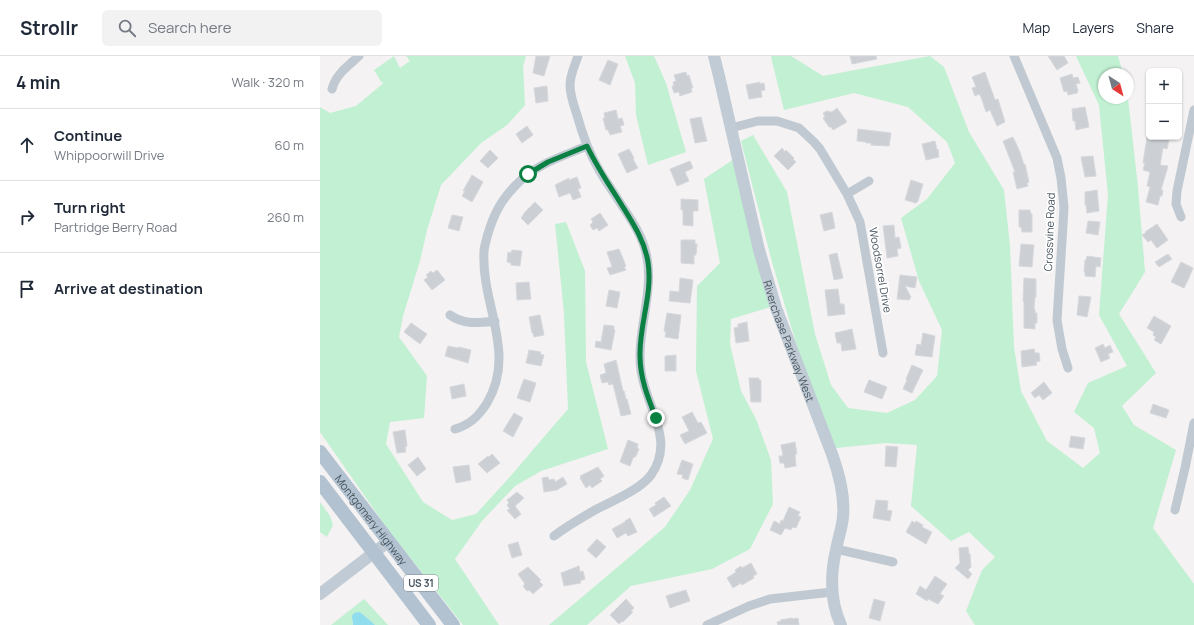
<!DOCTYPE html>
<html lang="en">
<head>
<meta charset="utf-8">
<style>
	body { margin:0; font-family:Manrope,sans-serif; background:#f2f2f3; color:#1f2937 }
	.controls { position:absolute; right:12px; top:12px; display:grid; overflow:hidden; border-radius:6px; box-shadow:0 1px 3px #0004 }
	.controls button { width:36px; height:36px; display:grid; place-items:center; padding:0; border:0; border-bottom:1px solid #e0e1e3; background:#fff; color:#1f2937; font:20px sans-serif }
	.compass { position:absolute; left:778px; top:12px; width:36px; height:36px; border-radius:50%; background:#fff; box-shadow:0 1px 3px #0004; rotate:144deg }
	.stop { position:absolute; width:12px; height:12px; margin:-9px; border:3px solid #0b8043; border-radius:50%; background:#fff }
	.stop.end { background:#0b8043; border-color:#fff; box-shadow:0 1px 4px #0008 }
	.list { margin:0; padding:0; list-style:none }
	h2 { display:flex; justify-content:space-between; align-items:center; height:52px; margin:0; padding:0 16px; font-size:17px }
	h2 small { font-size:13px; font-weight:400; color:#747a83 }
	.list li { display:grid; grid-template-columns:26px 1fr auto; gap:12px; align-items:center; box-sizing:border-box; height:72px; padding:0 16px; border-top:1px solid #e0e1e3 }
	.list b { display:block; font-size:15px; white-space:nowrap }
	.list p { margin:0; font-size:13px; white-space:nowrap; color:#747a83 }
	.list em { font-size:13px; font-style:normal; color:#747a83 }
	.icon { flex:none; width:22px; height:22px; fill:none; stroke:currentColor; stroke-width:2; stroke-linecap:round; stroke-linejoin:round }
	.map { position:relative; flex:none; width:874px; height:569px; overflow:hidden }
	header { display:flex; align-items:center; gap:24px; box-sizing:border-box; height:56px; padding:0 20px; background:#fff; border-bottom:1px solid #e0e1e3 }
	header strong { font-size:19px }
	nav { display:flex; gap:22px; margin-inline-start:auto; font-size:14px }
	.search { width:280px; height:36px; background:#f2f2f3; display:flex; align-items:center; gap:10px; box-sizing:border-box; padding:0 14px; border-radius:6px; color:#747a83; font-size:15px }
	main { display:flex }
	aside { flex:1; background:#fff }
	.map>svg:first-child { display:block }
	.green { fill:#c1f0d2 }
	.water { fill:#8fdded }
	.building { fill:#cccfd4; stroke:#d6d8dd }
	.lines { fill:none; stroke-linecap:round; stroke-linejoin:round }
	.street { stroke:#c0c9d1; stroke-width:9 }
	.secondary { stroke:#c0cbd5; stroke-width:12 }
	.primary { stroke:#b2c2d0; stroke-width:14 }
	.route { stroke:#0b8043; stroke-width:5 }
	.labels { text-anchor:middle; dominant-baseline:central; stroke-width:3.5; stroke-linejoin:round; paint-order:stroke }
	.shield { fill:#fff; stroke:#808990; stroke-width:1 }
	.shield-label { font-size:10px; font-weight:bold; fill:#495660 }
	.street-label { font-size:11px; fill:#495660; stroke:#fff }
</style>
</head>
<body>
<header>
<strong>Strollr</strong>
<div class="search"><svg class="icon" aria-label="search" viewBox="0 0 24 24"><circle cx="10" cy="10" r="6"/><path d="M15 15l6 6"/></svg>Search here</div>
<nav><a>Map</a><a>Layers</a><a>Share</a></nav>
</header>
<main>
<aside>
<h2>4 min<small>Walk · 320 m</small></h2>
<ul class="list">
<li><svg class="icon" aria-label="ahead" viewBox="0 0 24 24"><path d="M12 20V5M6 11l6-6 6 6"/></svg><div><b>Continue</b><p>Whippoorwill Drive</p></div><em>60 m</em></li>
<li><svg class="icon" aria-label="right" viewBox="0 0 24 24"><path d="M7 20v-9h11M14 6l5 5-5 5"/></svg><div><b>Turn right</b><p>Partridge Berry Road</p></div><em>260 m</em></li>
<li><svg class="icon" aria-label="arrive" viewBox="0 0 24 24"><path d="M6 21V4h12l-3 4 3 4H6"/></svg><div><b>Arrive at destination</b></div></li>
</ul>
</aside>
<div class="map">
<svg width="874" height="569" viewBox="0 0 874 569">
	<rect width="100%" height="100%" fill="#f4f2f2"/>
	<path class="green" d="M74,0L80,12L90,5L86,0H206L203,10L205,49L187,69L161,87L121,129L107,174L100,205L83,260L79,281L107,320L104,362L70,366L66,388L103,446L132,464L156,458L188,423L248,353L244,257L235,168L246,166L265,215L266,306L288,393L221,415L195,430L162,465L135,503L179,569H143L67,472L0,376V51L10,57L36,50L66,25L62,27L54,14Z
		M305,0H334L346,27L366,96L328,109L316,59L315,27Z
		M452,0H471L503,20L610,0L624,11L649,76L684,134L690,190L694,291L701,335L727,385L763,412L780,397L774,372L754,356L768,327L807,310L779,259L788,139L779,49L756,0H798L803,18H784V42H808L818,131L825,216L799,258L836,317L802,350L814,369L856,394L833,472L874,528V569H655L646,555L662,514L675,501L649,476L631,485L591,450L597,389L566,387L516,392L481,304L452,206L421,85L433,79L467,136L495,278L511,329L528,352L567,357L595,344L617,320L622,274L599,225L581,162L607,143L635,107L627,86L588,51L534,37L464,54L451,1Z
		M414,103L451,251L411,263L410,288L421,335L436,363L451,404L453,448L430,493L392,513L311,530L267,569H229L345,471L370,434L393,383L376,315L377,230L400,207L384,123Z
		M0,446L10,460L13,469L7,481L0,476Z
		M44,543L68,569H55L40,556L32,566L33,569H11Z"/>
	<path class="water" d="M40,556L54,568L55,569H33L32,560L34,557Z"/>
	<path class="building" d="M216,0H230L224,20L213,17Z
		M530,0H556L557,3L532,8Z
		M728,0H744L748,7L737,14Z
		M288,4L298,8L290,29L279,24Z
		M366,16L367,20L369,19L373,32H371L372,36L360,40L359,36L354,37L352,30H354L353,26L356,25L354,19Z
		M665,16L675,44L678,43L685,66L677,70L670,54L666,56L661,41L659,38L655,40L652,32L656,31L652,21Z
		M752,18L753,22L758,21L760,27L756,28L758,35L757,37L748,39L747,35L744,36L740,22Z
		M440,26V28L444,27L445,34L441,35L442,41L429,43L426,29Z
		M227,30L228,45L216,47L214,32Z
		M765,51L769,71L756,74L755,65H753L752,53Z
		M517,52L527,66L513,74L511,71H509L503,62L505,61L503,57L507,55L512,56Z
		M296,54L298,63L302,62L304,69L300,70L302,76L290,79L288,74H286L283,62H285L284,57Z
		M381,61L387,85L375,87L370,63Z
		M207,70L213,79L202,87L196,78Z
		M538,73L571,77L569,90L551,89V87H546V86L537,85Z
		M693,81L700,96L704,109L705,108L709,126L707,127L708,130L697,133L693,116H695L683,85Z
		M827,81H842L841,82L849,84L847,93L843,92L840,109L848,110L841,134H843L842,140H840L838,149L826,146L830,131L827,130L830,116L823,114L825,107H823Z
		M615,85L617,94L618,93L619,101L606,104L602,88Z
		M462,92L465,96L466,94L474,102L473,103L476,106L468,114L454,100Z
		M309,93L314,102L313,103L318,112L307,117L298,98Z
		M170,94L178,102L168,112L160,105Z
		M773,100L776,120L765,121L761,101Z
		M370,105L373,112L365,116L369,125L357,130L350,113Z
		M152,119L163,126L152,146L142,140L145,135H143Z
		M257,121L261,132L258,133L261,141L253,144L250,137L239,141L235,129L249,122V124Z
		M591,124L603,128L598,145L596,147L585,144Z
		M777,134L779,155L767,157L766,149H765V136Z
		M361,143L378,144V155H373V170L363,169V154H361Z
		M215,146L223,154L208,169L201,162L204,158V157Z
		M699,154H710L711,158H712V176H702L701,171H699Z
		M512,156L515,172L504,175L500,159Z
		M280,157L288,169L279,175L277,172L273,174L270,169L273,166L271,163Z
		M132,159L143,161L139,175L128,172Z
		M768,165L780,166L778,179L766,177Z
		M837,168L848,184L837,192L831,184L828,186L822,179L826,177L825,176Z
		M574,169L575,182L579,181L581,192L577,193L578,200L567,202L563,170Z
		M361,184H375V188H377L376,199H374V208L361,207Z
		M701,188L714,189L712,211L699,210Z
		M299,193L306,210L304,211L306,214L290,219L287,212L292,211L287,196Z
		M192,194L202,195L200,210L191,209V207L187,206L188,196L191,197Z
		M517,197L523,222L514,224L509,199Z
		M848,198L852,203L839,211L835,206Z
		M767,200L781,202L780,211L776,210L775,221L765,220V216H764L765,204H766Z
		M861,206L873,212L868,224L864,232L851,226Z
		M117,214L125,224L112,234L104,224L108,221L106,219L111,215L113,217Z
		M580,219L597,221L595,232L585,230L591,241L589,244L577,243Z
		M360,222L373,224L370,247L349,245L350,235L359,236Z
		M704,222L716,223V241H715L714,253H715V257H717V267H715V273L704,272V246L703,245Z
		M209,226L211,243L197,244L196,227Z
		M518,233L520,248H524L525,258L508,260L505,234Z
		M289,234L300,236L297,252L286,250Z
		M759,240L771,241L767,261L757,259Z
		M347,257L361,259L358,283L345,281L346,276L344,275Z
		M220,259L224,279L214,281L213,277H212L209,261Z
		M834,260L851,270L841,288L834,284L836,281L833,279L834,276L827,272Z
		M427,266L429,285L416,287L414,272L418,271V268Z
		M91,267L107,278L100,288L84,276Z
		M284,269L294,270V274H295L291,294L275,291L276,285L281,286Z
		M532,273L536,293L522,295L521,287H517L515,277Z
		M603,277L615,280L612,301L595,299L597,288L601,289Z
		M783,288L785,292L790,289L793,296L788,298L790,302L781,306L775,292Z
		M128,290L138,292L139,291L151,294L148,307L125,300Z
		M714,293L715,297H719L720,305L716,306L717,309L702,311L701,295Z
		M209,294L221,296L220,298L224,299L221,310L206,307Z
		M356,299V315H345V300Z
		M296,304L303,335H304L306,343H307L311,358L301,360L293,328L289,329L288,326L282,327L280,319L286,317L284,308Z
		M592,309L603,314L592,337L583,333L587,324L586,323Z
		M429,322H439V324H441V346H431Z
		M204,323L216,327L210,346L197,342Z
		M549,324L567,331L562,343L544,336Z
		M724,326L732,337L723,344L719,339L715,342L711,337Z
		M144,328L146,340L132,343L130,331Z
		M833,348L849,354L846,362L830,357Z
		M372,356L378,367L381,366L387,377L365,388L360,379L369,375L362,361Z
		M194,357L203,362L193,381L183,375Z
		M85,374L87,390L85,391L86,396L77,397L73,376Z
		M751,380L765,382L763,393L749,391Z
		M308,384L318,388L317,392L319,393L316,400L313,402L310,410L300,406Z
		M475,386L477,398H475L476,410L465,412L464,407H460L459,400H463L461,389Z
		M566,390L578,391L576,411L565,410Z
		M172,398L180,407L167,417L158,408L168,400L169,401Z
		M98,401L106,413L97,420L88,409Z
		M362,404L373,408L368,424L362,422L363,419L357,418Z
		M149,409L151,424L136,427L133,411Z
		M278,411L284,420L280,423L282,425L272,432L270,429L266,432L260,422L261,421L260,420Z
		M228,421L229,424L234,423L235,426L243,421L247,428L237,434L224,436L222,422Z
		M197,436L204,442L195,450L201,458L195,463L187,454L190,453L187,449L189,447L187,444Z
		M344,441L351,450L334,461L329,453L336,449L335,447Z
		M556,444L568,445L567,454L572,455L570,465L553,462Z
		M469,451L480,456L478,460L481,461L476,472L472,471L471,474L465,472L461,479L450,474L454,465L460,468L461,464L463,465Z
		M310,462L317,476L308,480L306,477L297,482L292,473L305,466V465Z
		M592,465L595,467L596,465L603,469L602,471L612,476L606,488L586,476Z
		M277,483L286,491L276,502L267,494Z
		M198,486L202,499L192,502L188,489Z
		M648,491L649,498H650L651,511L648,514L652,518L648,523L635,512L640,507L639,492Z
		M431,507L437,518L433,520L434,522L422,529L421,527L413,532L407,522L416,516L415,514L421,510L422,512Z
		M259,510L260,516L263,515L265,523L260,525L261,527L244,530L241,517Z
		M208,511L221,524L219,525L223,529L213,538L209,534L207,535L203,530L205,528L198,518Z
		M615,520L627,528L620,538L624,540L618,548L608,543L607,545L596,538L600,530L606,534Z
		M366,534L370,545L350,552L346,540Z
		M306,543L314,552L311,555L313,556L303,566L302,565L299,568L290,559Z
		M554,543L565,546L560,565L549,562Z
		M472,562L473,563L478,562L479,569H458L457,566L461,565L460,564Z"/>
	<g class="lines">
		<path class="street" d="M694,0L737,102L741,122L744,151L743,169L737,264L742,293L748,312
			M12,33C16,18 28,10 39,0
			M411,72L438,65H457L479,72L494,86L500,93L527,138L540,166L563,297
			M527,138L549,125
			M861,161L856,148L857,135L874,54
			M130,259C144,269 158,267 175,265
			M135,373C150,369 159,360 167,347C197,297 161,248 164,196C164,191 166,186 167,181C173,160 180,145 196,129C214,109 243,100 267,90
			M855,454L865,412L874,367
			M234,480C247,470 261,462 275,454C292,445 320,434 331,419C356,384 326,351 321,315C315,272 339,229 323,187C318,172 307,158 299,145C292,134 284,123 278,112C268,95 262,77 257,59C254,50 250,39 250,29C250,19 255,9 258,0
			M516,493L573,506
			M387,569L429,550L450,543L512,536"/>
		<g class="secondary">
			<path id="s1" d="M394,0L399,20L439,194L456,252L512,398C519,418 525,439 523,461C522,472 518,483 516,494C510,520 510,545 521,569"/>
			<path d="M0,538L69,485"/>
		</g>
		<g class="primary">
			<path id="s2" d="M0,396L133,569"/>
			<path d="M0,426L109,569"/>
		</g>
	</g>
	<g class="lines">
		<path class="route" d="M208,118L228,106L267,90C276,109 287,126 298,143C310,163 324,182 328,206C333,238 319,269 320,300C320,322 328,342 336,362"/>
	</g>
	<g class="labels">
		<rect class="shield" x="84" y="519" width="34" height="16" rx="3"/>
		<g class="shield-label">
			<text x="101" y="527">US 31</text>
		</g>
		<g class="street-label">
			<text transform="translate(729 176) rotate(-88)">Crossvine Road</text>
			<text transform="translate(561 214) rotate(80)">Woodsorrel Drive</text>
			<text stroke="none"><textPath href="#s1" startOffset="295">Riverchase Parkway West</textPath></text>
			<text stroke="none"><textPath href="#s2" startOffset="85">Montgomery Highway</textPath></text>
		</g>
	</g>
</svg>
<div class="controls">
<button>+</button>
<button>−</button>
</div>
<svg class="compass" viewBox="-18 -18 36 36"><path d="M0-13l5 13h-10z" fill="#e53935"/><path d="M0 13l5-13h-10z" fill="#747a83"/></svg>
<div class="stop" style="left:208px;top:118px"></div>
<div class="stop end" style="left:336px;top:362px"></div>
</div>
</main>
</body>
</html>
